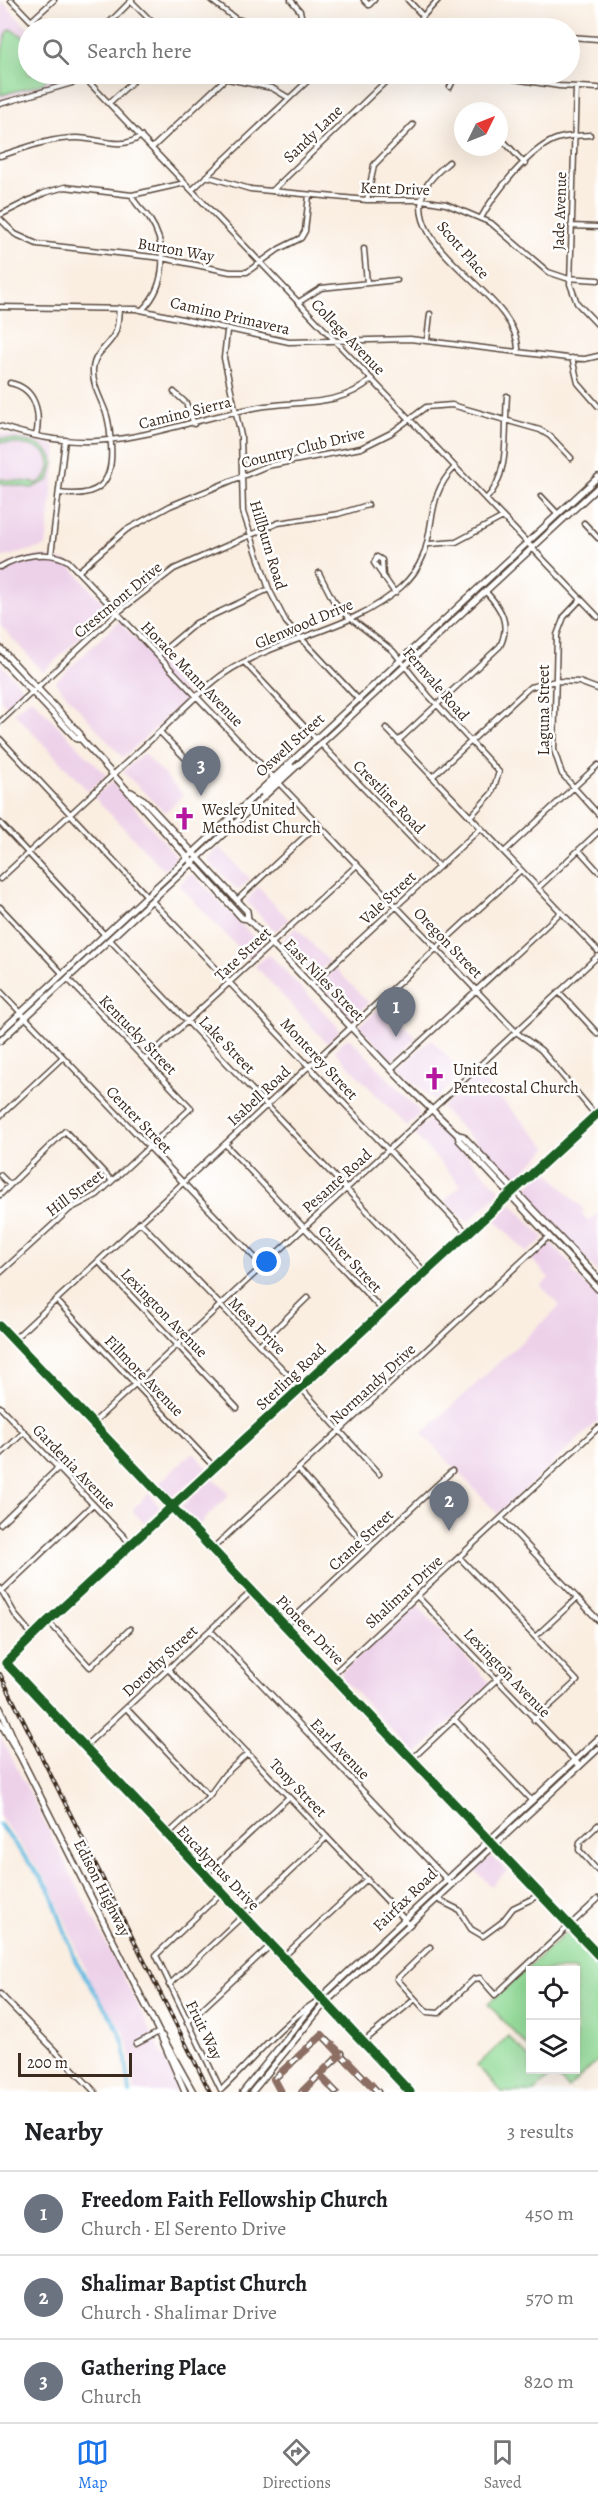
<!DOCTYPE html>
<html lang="en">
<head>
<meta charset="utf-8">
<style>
	body { margin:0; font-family:Alegreya,serif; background:#f6f6f6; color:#202124 }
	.controls { position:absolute; right:18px; bottom:18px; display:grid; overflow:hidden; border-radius:0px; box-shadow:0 6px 24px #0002 }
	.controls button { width:54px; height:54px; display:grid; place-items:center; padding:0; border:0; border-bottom:2px solid #e0e0e0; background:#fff; color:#202124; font:30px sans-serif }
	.compass { position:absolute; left:454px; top:102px; width:54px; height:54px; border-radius:50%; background:#fff; box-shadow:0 6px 24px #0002; rotate:47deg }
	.scale { position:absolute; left:18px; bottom:15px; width:114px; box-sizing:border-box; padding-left:6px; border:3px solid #3b2a1e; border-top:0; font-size:16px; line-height:21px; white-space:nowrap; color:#3b2a1e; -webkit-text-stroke:4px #fff; paint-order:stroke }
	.you { position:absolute; left:267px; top:1262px; width:21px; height:21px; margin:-15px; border:4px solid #fff; border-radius:50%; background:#1a73e8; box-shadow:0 0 0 9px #1a73e833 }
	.badge { display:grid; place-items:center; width:39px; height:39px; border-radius:50%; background:#1a73e8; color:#fff; font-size:20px; font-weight:700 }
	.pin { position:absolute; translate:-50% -50px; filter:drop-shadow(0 2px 3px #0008) }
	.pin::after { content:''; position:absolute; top:32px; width:21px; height:18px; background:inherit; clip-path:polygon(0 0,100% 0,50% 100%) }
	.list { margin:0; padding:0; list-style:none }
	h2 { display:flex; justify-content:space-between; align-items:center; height:78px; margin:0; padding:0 24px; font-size:26px }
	h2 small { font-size:20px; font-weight:400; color:#757577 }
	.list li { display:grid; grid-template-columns:39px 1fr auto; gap:18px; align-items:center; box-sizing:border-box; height:84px; padding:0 24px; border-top:2px solid #e0e0e0 }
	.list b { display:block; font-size:22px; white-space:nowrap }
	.list p { margin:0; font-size:20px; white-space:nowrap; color:#757577 }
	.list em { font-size:20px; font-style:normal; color:#757577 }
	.icon { flex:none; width:33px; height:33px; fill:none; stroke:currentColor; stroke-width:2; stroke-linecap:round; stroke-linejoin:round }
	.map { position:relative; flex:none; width:598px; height:2092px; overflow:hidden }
	.search { position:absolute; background:#fff; box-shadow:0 6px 24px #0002; left:18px; right:18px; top:18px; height:66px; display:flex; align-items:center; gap:15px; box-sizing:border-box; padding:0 21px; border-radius:33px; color:#757577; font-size:22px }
	.sheet { height:330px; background:#fff }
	nav { display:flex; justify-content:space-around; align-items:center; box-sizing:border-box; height:84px; border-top:2px solid #e0e0e0; background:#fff; font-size:16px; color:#757577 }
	nav a { display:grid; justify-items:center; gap:3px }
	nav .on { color:#1a73e8 }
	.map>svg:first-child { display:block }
	.built { fill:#edd1e9 }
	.green { fill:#91da96; stroke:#66825a; stroke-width:1.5 }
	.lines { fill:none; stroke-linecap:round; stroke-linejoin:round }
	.canal { stroke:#66bce2; stroke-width:4 }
	.minor-casing { stroke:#58473b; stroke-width:7 }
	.major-casing { stroke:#58473b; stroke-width:8 }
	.minor { stroke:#fff; stroke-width:4 }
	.major { stroke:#fff; stroke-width:5 }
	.rail-casing { stroke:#3b2a1e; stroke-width:4 }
	.rail { stroke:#fff; stroke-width:1.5; stroke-dasharray:4.5; stroke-linecap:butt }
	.quiet { stroke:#8d6e63; stroke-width:8; stroke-dasharray:15 8; stroke-linecap:butt }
	.cycleway-casing { stroke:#fff; stroke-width:13 }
	.cycleway { stroke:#1b5e20; stroke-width:9 }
	.labels { text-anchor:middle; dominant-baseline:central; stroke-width:5; stroke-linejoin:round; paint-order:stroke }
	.street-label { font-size:16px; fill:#3b2a1e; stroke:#fff }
	.poi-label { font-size:16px; fill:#3b2a1e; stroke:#fff; text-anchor:start }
</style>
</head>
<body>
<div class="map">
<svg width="598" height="2092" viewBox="0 0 598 2092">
	<rect width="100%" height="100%" fill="#fff"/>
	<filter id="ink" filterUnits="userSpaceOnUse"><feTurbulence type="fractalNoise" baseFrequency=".0167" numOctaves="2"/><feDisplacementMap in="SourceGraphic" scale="12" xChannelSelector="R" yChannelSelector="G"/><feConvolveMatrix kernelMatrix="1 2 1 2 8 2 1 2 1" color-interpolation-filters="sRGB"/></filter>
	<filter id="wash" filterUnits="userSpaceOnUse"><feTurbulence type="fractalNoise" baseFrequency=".008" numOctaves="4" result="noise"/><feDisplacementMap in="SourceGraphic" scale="24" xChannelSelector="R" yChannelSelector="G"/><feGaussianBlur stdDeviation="1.35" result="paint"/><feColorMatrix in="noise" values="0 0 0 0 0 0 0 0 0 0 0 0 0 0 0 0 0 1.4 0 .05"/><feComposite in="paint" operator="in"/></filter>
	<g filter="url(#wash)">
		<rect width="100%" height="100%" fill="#faeee1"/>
		<path class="built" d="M1,0L28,29V74H71L74,77L0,99Z
			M0,433L54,445L57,449L46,546L0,558Z
			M40,556L66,561L109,610L43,672L0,625V568L15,561Z
			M119,621L189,697L123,758L55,682Z
			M0,663L25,690L8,707L0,699Z
			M31,698L106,775L88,791L14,713Z
			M143,753L184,795L165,812L123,772Z
			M112,782L177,857L164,870L94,797Z
			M220,847L250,879L238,890L209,862L208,857Z
			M189,875H194L259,943V948L248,958L179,885Z
			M258,887L289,920L278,930H274L246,901Z
			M296,927L329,962L314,975L282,942Z
			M266,956H271L338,1027L339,1032L327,1043L255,966Z
			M335,968L369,1003L352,1019L320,984Z
			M377,1010L393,1027L400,1021L417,1038L392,1061L359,1026Z
			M346,1039H351L419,1111V1115L407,1127L334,1050Z
			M431,1039L463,1073L434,1101L399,1068Z
			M478,1075L548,1148L514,1180L441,1108Z
			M431,1117L501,1191L468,1222L444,1201L461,1185L414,1134Z
			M545,1169L584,1210L581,1213L589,1221L598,1213V1273L524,1193L525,1189Z
			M512,1204L544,1238L527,1253L495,1220Z
			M551,1243L575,1268L572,1272L598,1297V1421L498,1514L422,1434L560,1306L541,1286L549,1278L531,1259Z
			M193,1452L208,1468L172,1498L158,1484Z
			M212,1477L229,1495L198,1526L181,1507Z
			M149,1493L160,1507L144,1523L132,1510Z
			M413,1606H418L491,1684L415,1755L341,1677L342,1672Z
			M0,1735L182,2092H135L129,2046L124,2032L91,1983L50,1884L0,1817Z
			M492,1856L507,1871L491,1886L475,1870Z"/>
		<path class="green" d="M10,29L28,39V74H52L42,84L1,95C0,79 0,38 10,29Z
			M0,438C20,441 48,439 54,463L49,480L32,488L0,483V479L38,483C44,480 48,475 50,468C53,443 16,444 0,442Z
			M569,1930L598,1960V2060L568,2088L550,2070H576V1970H530V2049L488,2004Z
			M508,2036L530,2059V2070H540L549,2078L534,2092H502L477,2066Z"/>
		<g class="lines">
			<path class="canal" d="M0,1825L49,1888L76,1962L119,2030L124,2045L130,2092"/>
		</g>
	</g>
	<g filter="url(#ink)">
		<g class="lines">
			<defs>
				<path id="minor" d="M11,0L38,28
					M211,0L236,19L273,28
					M291,0L300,11L304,28
					M364,0L369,5L374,0
					M408,0L423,16
					M131,1L158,28
					M31,21L54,0
					M104,28L132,0
					M417,28L423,16L438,0
					M570,37L598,39
					M81,74L598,617
					M203,74L272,88L289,98
					M481,74L559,86L598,88
					M450,87L456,74
					M576,87L570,284L577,303L598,325
					M109,103L141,74
					M0,104L86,79
					M499,136L525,164
					M152,148L224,80
					M0,156C25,148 50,138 77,138C99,138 122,151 141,136
					M449,162C441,169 432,176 427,185C392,247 521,293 518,352
					M206,176L250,189L367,200H422L446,204L491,223L548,272L566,278L598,280
					M192,190L315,74
					M272,191L382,85L400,74
					M132,195C134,204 143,210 149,218C168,246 167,285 143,309
					M367,200L374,165L413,125
					M0,215L44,193L65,187L132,195L185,183
					M481,218C494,194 528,151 554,140C565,135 578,136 590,135
					M0,219L15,234L37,244L162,258L230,272H247L279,249L301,238L305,231L309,195
					M571,226L598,227
					M364,249L367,283
					M299,302L321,288L397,280
					M0,307L136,309L289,342L410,339L567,358L585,359L598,356
					M227,331L224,358L241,436L243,512L269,589L286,622L359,700
					M427,340L430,314
					M572,358L578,383L598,406
					M10,383C36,388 41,413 36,436
					M174,392L186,403L194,424
					M0,426C104,462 161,425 259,407C299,400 340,408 372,379
					M59,493C97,498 114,485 111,445C110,435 110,424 106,413C101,399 92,385 93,369C94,353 107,348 114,335C119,326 118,317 119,308
					M541,496L558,514
					M486,499C511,474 504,430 507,396
					M584,523L598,538
					M429,544L456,542L503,517
					M51,555L65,440
					M0,567C19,556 48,549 68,561L273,777
					M79,571L126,530L170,506L267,466L361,448L391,433L426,407L452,405L540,430L550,436L571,458
					M319,573L333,600L346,615L393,651L428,695L499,772L492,793L470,817
					M383,577L382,560L377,557L374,563L395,593
					M581,599L564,617L557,635L554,750L562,774L598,814
					M158,655L196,623L269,589
					M245,663L316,739
					M0,722L117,613L174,569L278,523L338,514L368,505
					M386,728L598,951
					M160,732L188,761
					M0,739L146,895
					M398,741L500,646C511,624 501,608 486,592
					M321,744L439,867
					M432,777L530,687L556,681L579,682L598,689
					M279,783L516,1032L541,1050L598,1118
					M0,823L104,934
					M579,850L598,871
					M504,852L598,765
					M0,879C51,832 103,784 154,737C177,716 200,690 225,673C279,637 353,631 401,587C445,548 417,505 455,467
					M538,888L598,832
					M237,900L318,824
					M152,901L468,1234
					M0,907L62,973
					M110,940L426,1273
					M311,985L481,828
					M0,991L262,1265
					M559,992L598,1034
					M145,1060L357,865
					M391,1069L561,912
					M0,1116L63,1057
					M225,1144L384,1312
					M0,1175L10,1185
					M0,1195L65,1131L112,1181
					M140,1222L301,1388L379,1474
					M98,1261L237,1408
					M0,1273L70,1209L97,1195L191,1108L68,979
					M56,1300L215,1468
					M0,1326L598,1955
					M13,1340L521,870
					M259,1345L308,1297
					M0,1407L131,1544
					M93,1423L598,956
					M0,1455L24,1432
					M298,1469L369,1549
					M501,1518L598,1620
					M0,1524L58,1468
					M212,1549L549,1236
					M459,1557L577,1681L534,1720
					M0,1588L16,1616L33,1636
					M2,1591L93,1504
					M417,1596L580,1766
					M48,1621L90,1667L130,1629
					M285,1626L452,1471
					M210,1630L452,1885
					M535,1637L577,1598
					M168,1669L409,1924
					M332,1675L598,1428
					M126,1708L209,1796
					M454,1719L532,1801
					M83,1748L252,1591
					M412,1759L509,1668
					M598,1825L580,1842L579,1850L598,1871
					M167,1835L209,1796L225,1774L248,1753
					M205,1875L289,1797
					M221,1893L156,1955L221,2090C251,2062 279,2026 313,2004
					M437,1899L459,1910L471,1929L483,1936L502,1922L513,1908L540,1895
					M430,1947L397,1979L427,2012L439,2013L474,1979L480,1978L495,1995L598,1899
					M283,1957L367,1879
					M169,1985L327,1837
					M0,1994L95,2092
					M187,2023L271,1945
					M363,2042L415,1999
					M136,2044L159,2032
					M320,2076L336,2092
					M281,2092L274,2079L322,2035L378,2092
					M302,2092L342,2053
					M410,2092L6,1663L48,1621L598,1113"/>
				<path id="major" d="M0,648L80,734L81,739L242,918L248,919L406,1085L458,1135L463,1136L598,1278
					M0,658L77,739H81
					M279,783L278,779L291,766
					M131,792L144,800L247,911L248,919
					M263,793L274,782L273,777
					M0,1032L598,477
					M0,1041L598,487
					M458,1135L459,1140L598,1289
					M0,1708L19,1751
					M0,1722L20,1756L159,2032L185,2092
					M162,2036L193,2092
					M243,2092L316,2002L598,1739
					M252,2092L325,2003L598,1749"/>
			</defs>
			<use href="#minor" class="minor-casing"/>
			<use href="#major" class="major-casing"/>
			<use href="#minor" class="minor"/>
			<use href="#major" class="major"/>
			<defs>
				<path id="rail" d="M0,1674L210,2092"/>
			</defs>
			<use href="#rail" class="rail-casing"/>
			<use href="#rail" class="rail"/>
			<path class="quiet" d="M320,2076L336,2092
				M281,2092L274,2079L322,2035L378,2092
				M302,2092L342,2053"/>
			<defs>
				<path id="cycleway" d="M0,1326L598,1955
					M410,2092L6,1663L48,1621L598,1113"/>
			</defs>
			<use href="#cycleway" class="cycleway-casing"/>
			<use href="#cycleway" class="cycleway"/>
		</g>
	</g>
	<defs>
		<symbol id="church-bare" viewBox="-9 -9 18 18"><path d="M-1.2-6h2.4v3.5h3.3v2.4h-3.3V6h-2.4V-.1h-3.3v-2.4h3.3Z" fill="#b5179e" stroke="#fff" stroke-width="2.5" paint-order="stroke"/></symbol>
	</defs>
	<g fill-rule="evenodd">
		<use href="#church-bare" x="168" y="802" width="33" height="33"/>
		<use href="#church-bare" x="418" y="1062" width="33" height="33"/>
	</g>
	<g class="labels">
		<g class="street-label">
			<text transform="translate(313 134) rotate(-44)">Sandy Lane</text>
			<text transform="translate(395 189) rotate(2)">Kent Drive</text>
			<text transform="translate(560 211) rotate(-88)">Jade Avenue</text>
			<text transform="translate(176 250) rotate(10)">Burton Way</text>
			<text transform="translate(463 250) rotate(49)">Scott Place</text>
			<text transform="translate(230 316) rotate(13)">Camino Primavera</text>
			<text transform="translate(348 337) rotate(46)">College Avenue</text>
			<text transform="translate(185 413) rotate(-14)">Camino Sierra</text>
			<text transform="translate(303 448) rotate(-14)">Country Club Drive</text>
			<text transform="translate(268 545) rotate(73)">Hillburn Road</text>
			<text transform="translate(118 600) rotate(-40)">Crestmont Drive</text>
			<text transform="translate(304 624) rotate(-23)">Glenwood Drive</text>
			<text transform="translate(192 674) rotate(46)">Horace Mann Avenue</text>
			<text transform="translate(436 684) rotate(49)">Fernvale Road</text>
			<text transform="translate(544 710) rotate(-90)">Laguna Street</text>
			<text transform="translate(290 745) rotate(-42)">Oswell Street</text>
			<text transform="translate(389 797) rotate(46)">Crestline Road</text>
			<text transform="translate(388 898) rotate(-43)">Vale Street</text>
			<text transform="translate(448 943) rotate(46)">Oregon Street</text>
			<text transform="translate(243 954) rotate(-43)">Tate Street</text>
			<text transform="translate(324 980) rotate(46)">East Niles Street</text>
			<text transform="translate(138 1035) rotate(46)">Kentucky Street</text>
			<text transform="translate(227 1045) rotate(46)">Lake Street</text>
			<text transform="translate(319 1059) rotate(47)">Monterey Street</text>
			<text transform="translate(259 1096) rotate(-43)">Isabell Road</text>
			<text transform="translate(139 1120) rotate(46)">Center Street</text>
			<text transform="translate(337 1181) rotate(-42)">Pesante Road</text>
			<text transform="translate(75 1193) rotate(-37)">Hill Street</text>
			<text transform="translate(350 1259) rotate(47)">Culver Street</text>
			<text transform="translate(164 1313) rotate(46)">Lexington Avenue</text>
			<text transform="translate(257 1326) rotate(45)">Mesa Drive</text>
			<text transform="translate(144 1376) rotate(46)">Fillmore Avenue</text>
			<text transform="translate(291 1377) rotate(-43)">Sterling Road</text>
			<text transform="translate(373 1384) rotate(-43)">Normandy Drive</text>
			<text transform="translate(74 1467) rotate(46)">Gardenia Avenue</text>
			<text transform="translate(361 1540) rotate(-43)">Crane Street</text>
			<text transform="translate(404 1592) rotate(-43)">Shalimar Drive</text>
			<text transform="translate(310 1630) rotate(46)">Pioneer Drive</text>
			<text transform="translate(160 1661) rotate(-43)">Dorothy Street</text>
			<text transform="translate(507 1673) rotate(46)">Lexington Avenue</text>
			<text transform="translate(340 1749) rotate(46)">Earl Avenue</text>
			<text transform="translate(298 1788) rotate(46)">Tony Street</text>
			<text transform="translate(218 1868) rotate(46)">Eucalyptus Drive</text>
			<text transform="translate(102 1888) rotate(63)">Edison Highway</text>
			<text transform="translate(405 1900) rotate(-44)">Fairfax Road</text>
			<text transform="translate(204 2030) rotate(64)">Fruit Way</text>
		</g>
		<g class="poi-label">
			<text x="202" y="810">Wesley United<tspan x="202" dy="18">Methodist Church</tspan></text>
			<text x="453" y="1070">United<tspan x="453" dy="18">Pentecostal Church</tspan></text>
		</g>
	</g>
</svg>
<div class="controls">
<button><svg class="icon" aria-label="locate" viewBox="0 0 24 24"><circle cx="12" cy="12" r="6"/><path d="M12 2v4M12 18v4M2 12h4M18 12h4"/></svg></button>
<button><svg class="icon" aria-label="layers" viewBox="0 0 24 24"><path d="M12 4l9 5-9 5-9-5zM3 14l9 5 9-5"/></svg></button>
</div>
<svg class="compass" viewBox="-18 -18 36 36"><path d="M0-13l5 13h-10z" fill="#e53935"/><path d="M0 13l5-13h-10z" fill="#757577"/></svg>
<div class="scale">200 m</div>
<div class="you"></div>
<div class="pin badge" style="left:396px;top:1037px;background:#6b7280">1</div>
<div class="pin badge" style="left:449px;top:1531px;background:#6b7280">2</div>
<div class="pin badge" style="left:201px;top:796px;background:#6b7280">3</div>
<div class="search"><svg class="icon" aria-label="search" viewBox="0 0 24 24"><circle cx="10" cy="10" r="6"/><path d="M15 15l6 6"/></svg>Search here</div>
</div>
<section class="sheet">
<h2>Nearby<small>3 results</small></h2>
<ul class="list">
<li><span class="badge" style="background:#6b7280">1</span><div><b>Freedom Faith Fellowship Church</b><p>Church · El Serento Drive</p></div><em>450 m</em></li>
<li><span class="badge" style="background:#6b7280">2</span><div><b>Shalimar Baptist Church</b><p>Church · Shalimar Drive</p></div><em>570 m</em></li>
<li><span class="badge" style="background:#6b7280">3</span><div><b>Gathering Place</b><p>Church</p></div><em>820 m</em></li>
</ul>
</section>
<nav>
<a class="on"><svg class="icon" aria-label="map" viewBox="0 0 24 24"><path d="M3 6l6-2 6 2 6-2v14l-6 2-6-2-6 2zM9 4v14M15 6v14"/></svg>Map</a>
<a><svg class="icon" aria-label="directions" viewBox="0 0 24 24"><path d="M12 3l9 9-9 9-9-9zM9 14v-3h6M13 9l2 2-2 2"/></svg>Directions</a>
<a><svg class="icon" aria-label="saved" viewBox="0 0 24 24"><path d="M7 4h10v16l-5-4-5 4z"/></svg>Saved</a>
</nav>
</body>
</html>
